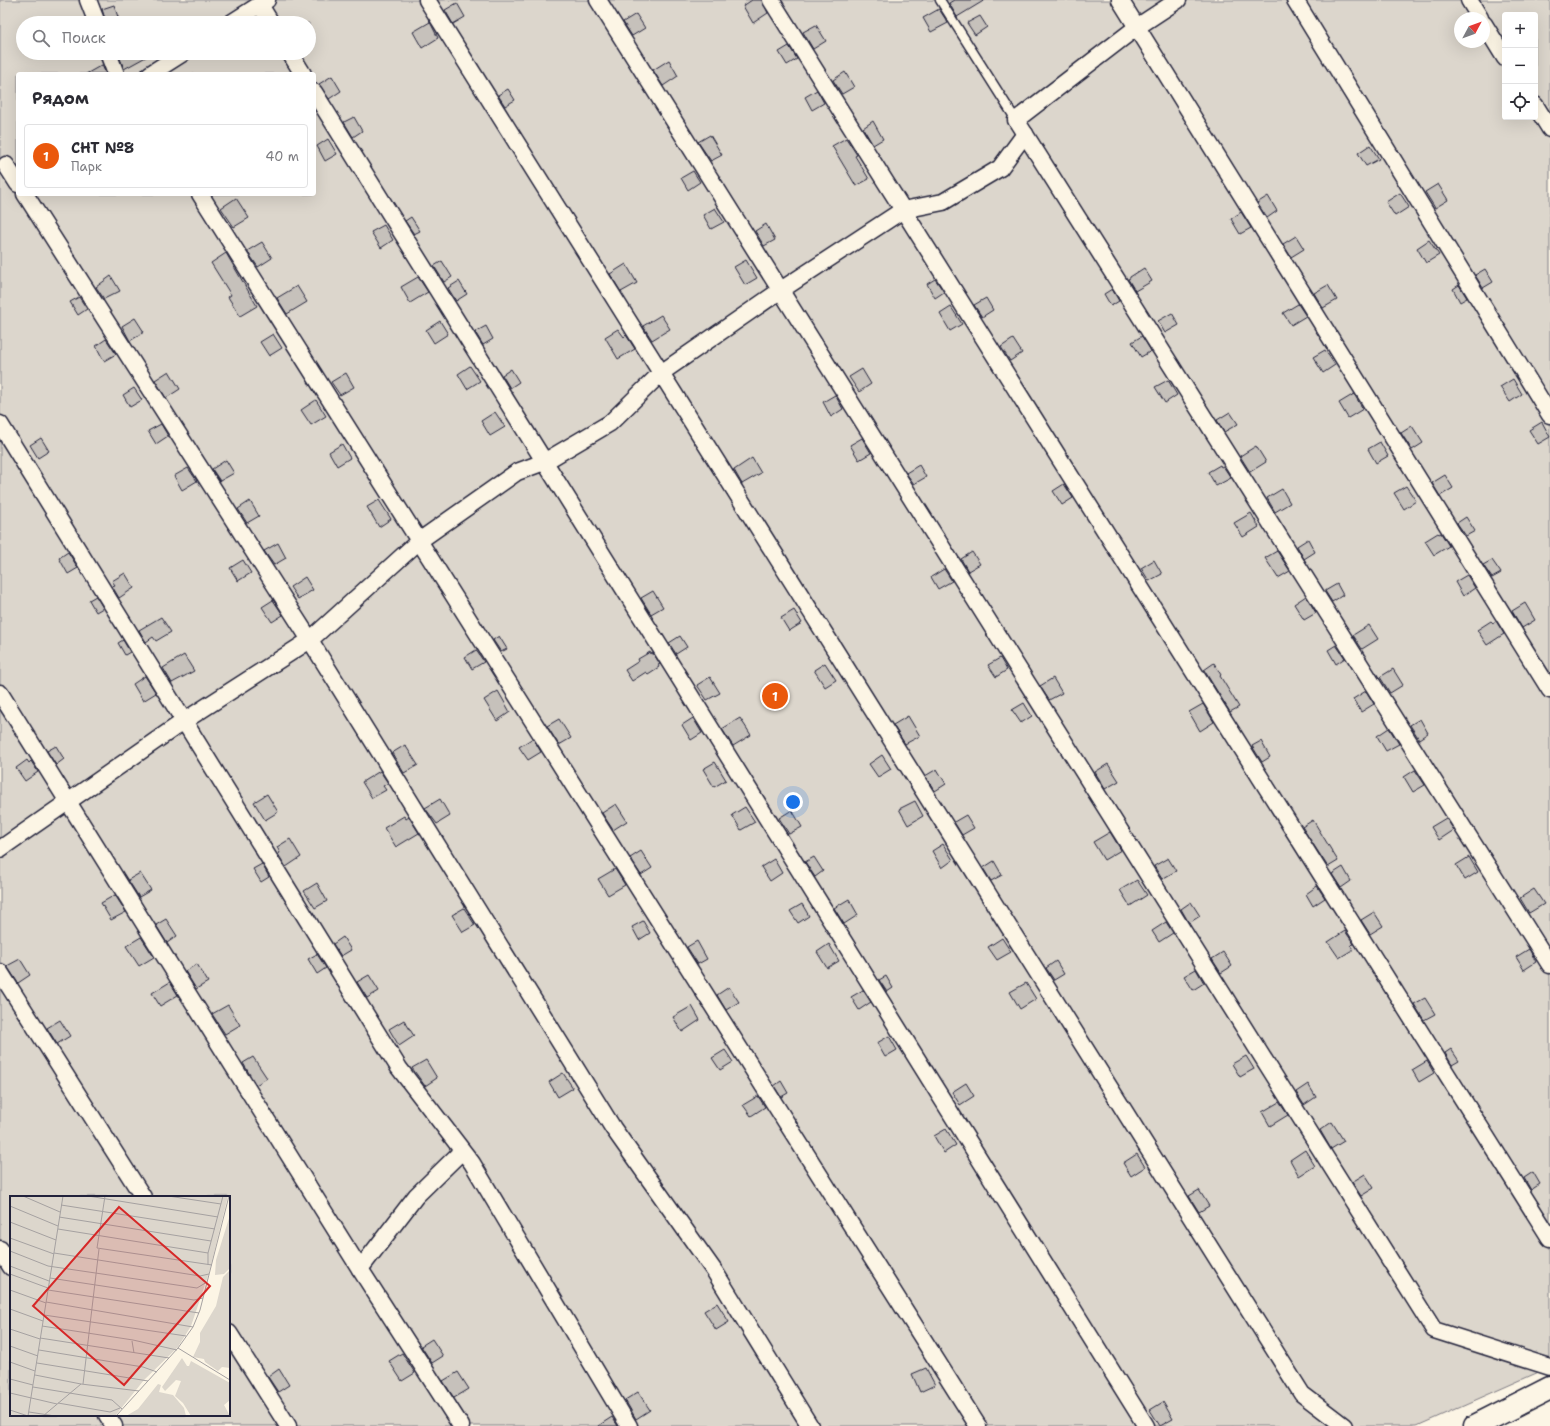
<!DOCTYPE html>
<html lang="ru">
<head>
<meta charset="utf-8">
<style>
	:root { --surface:#fff; --page:#f7f7f7; --text:#2b2b33; --muted:#7c7c81; --line:#e1e1e2; --accent:#ea580c }
	body { margin:0; font-family:"Shantell Sans",sans-serif; background:var(--page); color:var(--text) }
	.controls { position:absolute; right:12px; top:12px; display:grid; overflow:hidden; border-radius:4px; box-shadow:0 4px 16px #0002 }
	.controls button { width:36px; height:36px; display:grid; place-items:center; padding:0; border:0; border-bottom:1px solid var(--line); background:var(--surface); color:var(--text); font:20px sans-serif }
	.compass { position:absolute; left:1454px; top:12px; width:36px; height:36px; border-radius:50%; background:var(--surface); box-shadow:0 4px 16px #0002; rotate:49deg }
	.you { position:absolute; left:793px; top:802px; width:14px; height:14px; margin:-10px; border:3px solid #fff; border-radius:50%; background:#1a73e8; box-shadow:0 0 0 6px #1a73e833 }
	.badge { display:grid; place-items:center; width:26px; height:26px; border-radius:50%; background:var(--accent); color:#fff; font-size:13px; font-weight:700 }
	.pin { position:absolute; translate:-50% -50%; border:2px solid #fff; box-shadow:0 1px 4px #0006 }
	.list { margin:0; padding:0; list-style:none }
	h2 { display:flex; justify-content:space-between; align-items:center; height:52px; margin:0; padding:0 16px; font-size:17px }
	h2 small { font-size:13px; font-weight:400; color:var(--muted) }
	.list li { display:grid; grid-template-columns:26px 1fr auto; gap:12px; align-items:center; box-sizing:border-box; height:64px; margin:0 8px 8px; padding:0 8px; border:1px solid var(--line); border-radius:4px }
	.list b { display:block; font-size:15px; white-space:nowrap }
	.list p { margin:0; font-size:13px; white-space:nowrap; color:var(--muted) }
	.list em { font-size:13px; font-style:normal; color:var(--muted) }
	.icon { flex:none; width:22px; height:22px; fill:none; stroke:currentColor; stroke-width:2; stroke-linecap:round; stroke-linejoin:round }
	.map { position:relative; flex:none; width:1550px; height:1426px; overflow:hidden }
	.search { position:absolute; background:var(--surface); box-shadow:0 4px 16px #0002; left:16px; top:16px; width:300px; height:44px; display:flex; align-items:center; gap:10px; box-sizing:border-box; padding:0 14px; border-radius:22px; color:var(--muted); font-size:15px }
	.panel { position:absolute; background:var(--surface); box-shadow:0 4px 16px #0002; left:16px; top:72px; width:300px; height:124px; border-radius:4px }
	.map>svg:first-child { display:block }
</style>
</head>
<body>
<div class="map">
<svg width="1550" height="1426" viewBox="0 0 1550 1426">
	<rect width="100%" height="100%" fill="#fcf5e5"/>
	<filter id="ink" filterUnits="userSpaceOnUse"><feTurbulence type="fractalNoise" baseFrequency=".025" numOctaves="2"/><feDisplacementMap in="SourceGraphic" scale="8" xChannelSelector="R" yChannelSelector="G"/><feConvolveMatrix kernelMatrix="1 2 1 2 8 2 1 2 1" color-interpolation-filters="sRGB"/></filter>
	<g filter="url(#ink)">
		<path fill="#dcd6cc" stroke="#7f7c84" fill-rule="evenodd" d="M0,0H1550V1367L1417,1426H0ZM1505,15H1535V117H1505ZM1460,18H1484V42H1460ZM23,23H309V53H23ZM18,74H314V194H18ZM11,1197H229V1415H11Z"/>
		<g fill="#c6c1bb" stroke="#22223b">
			<path d="M752,0H762L768,13L753,23L743,6Z"/>
			<path d="M954,0H985L957,17L949,3Z"/>
			<path d="M457,3L465,17L453,24L445,10Z"/>
			<path d="M114,5L119,20L106,23L102,9Z"/>
			<path d="M939,9L948,23L931,32L923,18Z"/>
			<path d="M636,14L645,28L632,36L623,22Z"/>
			<path d="M980,16L987,27L975,35L967,23Z"/>
			<path d="M430,22L438,38L422,48L413,32Z"/>
			<path d="M816,25L826,41L813,49L803,32Z"/>
			<path d="M789,46L797,59L787,65L779,52Z"/>
			<path d="M125,53H153L124,69L119,56Z"/>
			<path d="M669,60L678,76L663,86L653,70Z"/>
			<path d="M102,65L106,74H86Z"/>
			<path d="M845,72L854,87L842,94L833,80Z"/>
			<path d="M332,76L341,91L329,99L319,84Z"/>
			<path d="M508,89L515,100L505,106L498,95Z"/>
			<path d="M817,90L824,103L812,110L805,97Z"/>
			<path d="M354,117L362,131L353,137L344,122Z"/>
			<path d="M873,121L883,139L873,145L863,128Z"/>
			<path d="M710,135L722,155L711,161L698,142Z"/>
			<path d="M846,138L857,155L855,156L869,179L856,186L832,146Z"/>
			<path d="M328,139L337,154L325,161L317,146Z"/>
			<path d="M1370,145L1379,159L1366,166L1358,153Z"/>
			<path d="M693,171L700,182L688,190L681,178Z"/>
			<path d="M1438,184L1448,200L1435,208L1425,192Z"/>
			<path d="M1400,193L1409,207L1395,216L1386,202Z"/>
			<path d="M1268,196L1277,211L1267,218L1257,203Z"/>
			<path d="M236,198L249,218L234,227L221,208Z"/>
			<path d="M715,208L724,222L711,229L703,215Z"/>
			<path d="M1241,212L1251,228L1240,234L1231,219Z"/>
			<path d="M411,217L420,231L414,234L405,221Z"/>
			<path d="M766,224L775,240L764,246L755,231Z"/>
			<path d="M384,225L393,240L381,248L371,232Z"/>
			<path d="M1296,236L1304,249L1291,257L1283,244Z"/>
			<path d="M1429,240L1439,255L1426,263L1417,248Z"/>
			<path d="M262,242L272,258L258,267L247,251Z"/>
			<path d="M226,253L257,306L240,316L228,297L231,295L211,263Z"/>
			<path d="M746,260L757,278L745,285L734,267Z"/>
			<path d="M442,261L452,277L444,282L434,266Z"/>
			<path d="M626,264L637,283L621,292L610,274Z"/>
			<path d="M1144,268L1152,281L1135,291L1128,279L1130,278V277Z"/>
			<path d="M1485,269L1493,282L1483,288L1475,275Z"/>
			<path d="M111,276L120,291L104,299L96,287Z"/>
			<path d="M418,277L428,292L410,303L401,287Z"/>
			<path d="M935,279L944,292L935,298L927,284Z"/>
			<path d="M459,281L467,294L456,301L448,288Z"/>
			<path d="M1328,285L1337,300L1323,308L1314,293Z"/>
			<path d="M1459,285L1467,298L1460,302L1453,289Z"/>
			<path d="M297,286L307,302L287,314L277,298Z"/>
			<path d="M1112,289L1119,301L1111,306L1104,294Z"/>
			<path d="M79,297L87,309L78,315L70,302Z"/>
			<path d="M986,298L993,310L982,317L974,305Z"/>
			<path d="M1298,304L1306,316L1291,325L1283,313Z"/>
			<path d="M951,307L962,324L950,331L940,314Z"/>
			<path d="M1172,313L1179,325L1165,333L1158,321Z"/>
			<path d="M661,315L670,329L652,340L643,326Z"/>
			<path d="M135,318L144,332L130,341L122,326Z"/>
			<path d="M440,321L448,334L434,343L426,330Z"/>
			<path d="M486,326L493,339L483,345L475,332Z"/>
			<path d="M618,329L624,337L626,335L635,349L618,359L605,337Z"/>
			<path d="M273,334L282,348L269,356L260,342Z"/>
			<path d="M1142,336L1151,351L1141,357L1132,342Z"/>
			<path d="M106,339L116,354L104,361L96,346Z"/>
			<path d="M1013,339L1022,353L1010,361L1001,347Z"/>
			<path d="M1325,350L1335,365L1323,373L1313,357Z"/>
			<path d="M470,366L480,381L467,389L458,374Z"/>
			<path d="M511,369L519,382L510,388L502,375Z"/>
			<path d="M862,369L871,384L859,392L849,377Z"/>
			<path d="M169,371L180,389L166,398L155,380Z"/>
			<path d="M346,373L354,387L340,395L331,382Z"/>
			<path d="M1513,379L1522,394L1510,402L1500,387Z"/>
			<path d="M1168,380L1177,395L1165,403L1155,387Z"/>
			<path d="M134,388L142,400L130,407L123,395Z"/>
			<path d="M1354,394L1363,409L1348,418L1339,403Z"/>
			<path d="M835,395L843,409L831,417L823,402Z"/>
			<path d="M316,400L326,416L311,425L301,410Z"/>
			<path d="M495,412L505,427L490,436L481,421Z"/>
			<path d="M1230,412L1238,424L1224,432L1217,420Z"/>
			<path d="M1542,422L1550,437L1538,444L1529,430Z"/>
			<path d="M161,424L168,436L156,444L148,431Z"/>
			<path d="M1412,426L1423,443L1412,450L1401,433Z"/>
			<path d="M41,438L49,451L38,458L30,445Z"/>
			<path d="M862,438L871,453L859,460L850,445Z"/>
			<path d="M1380,442L1388,456L1376,463L1368,449Z"/>
			<path d="M342,444L350,458L337,466L329,452Z"/>
			<path d="M1256,446L1266,462L1250,472L1240,456Z"/>
			<path d="M752,458L761,473L742,484L734,470Z"/>
			<path d="M226,460L234,473L220,481L212,469Z"/>
			<path d="M919,465L926,477L914,484L906,473Z"/>
			<path d="M1220,465L1221,467L1223,466L1231,478L1216,486L1208,472Z"/>
			<path d="M188,468L197,481L182,490L174,476Z"/>
			<path d="M1445,475L1453,488L1440,496L1432,483Z"/>
			<path d="M1064,484L1073,498L1062,505L1053,491Z"/>
			<path d="M1406,486L1416,501L1404,509L1394,493Z"/>
			<path d="M1282,489L1290,503L1275,512L1267,498Z"/>
			<path d="M379,500L391,519L379,527L367,507Z"/>
			<path d="M250,501L259,516L247,523L238,509Z"/>
			<path d="M1251,513L1259,527L1243,537L1234,523Z"/>
			<path d="M1466,517L1475,531L1466,536L1457,523Z"/>
			<path d="M1438,533L1439,534L1441,533L1449,546L1434,555L1425,541Z"/>
			<path d="M1308,539L1315,552L1304,559L1297,546Z"/>
			<path d="M278,543L286,558L274,565L264,551Z"/>
			<path d="M1277,551L1290,571L1278,578L1265,558Z"/>
			<path d="M68,552L78,568L68,574L59,558Z"/>
			<path d="M972,552L980,564L968,571L961,559Z"/>
			<path d="M243,560L251,573L238,581L230,568Z"/>
			<path d="M1154,560L1162,574L1149,581L1141,568Z"/>
			<path d="M1492,560L1501,573L1492,578L1483,565Z"/>
			<path d="M944,569L952,581L938,589L931,577Z"/>
			<path d="M125,573L134,588L119,598L112,586L115,585L112,581Z"/>
			<path d="M1467,575L1475,588L1463,596L1455,582Z"/>
			<path d="M305,577L313,590L298,599L290,587Z"/>
			<path d="M1337,584L1343,595L1332,602L1325,591Z"/>
			<path d="M653,591L663,607L651,614L641,598Z"/>
			<path d="M96,596L103,608L96,612L89,600Z"/>
			<path d="M1306,596L1316,613L1304,620L1294,604Z"/>
			<path d="M273,600L283,615L272,622L262,607Z"/>
			<path d="M1525,603L1535,620L1522,628L1512,611Z"/>
			<path d="M794,610L802,623L789,631L781,618Z"/>
			<path d="M161,617L171,632L156,641L153,637L146,642L139,630Z"/>
			<path d="M1491,621L1493,623L1496,621L1504,634L1487,645L1477,630Z"/>
			<path d="M1369,625L1378,639L1362,649L1353,635Z"/>
			<path d="M499,636L507,649L501,652L493,640Z"/>
			<path d="M680,636L687,647L676,654L669,643Z"/>
			<path d="M123,640L130,652L125,655L118,643Z"/>
			<path d="M1336,645L1345,658L1336,664L1328,650Z"/>
			<path d="M476,650L484,662L472,669L465,657Z"/>
			<path d="M650,652L651,654L653,653L660,664L658,665L659,667L648,674L646,672L632,681L625,670L639,661L638,659Z"/>
			<path d="M184,655L194,671L172,683L163,668Z"/>
			<path d="M1000,658L1007,670L996,677L988,665Z"/>
			<path d="M825,663L836,680L825,687L814,670Z"/>
			<path d="M1214,663L1221,675L1220,676L1239,707L1230,712L1204,670Z"/>
			<path d="M1393,669L1403,685L1390,693L1380,677Z"/>
			<path d="M145,676L156,693L143,701L133,684Z"/>
			<path d="M710,677L720,693L707,700L697,685Z"/>
			<path d="M1053,678L1062,693L1049,700L1040,686Z"/>
			<path d="M498,691L510,712L497,721L484,700Z"/>
			<path d="M1366,691L1374,704L1361,712L1353,699Z"/>
			<path d="M1024,703L1032,716L1021,723L1012,710Z"/>
			<path d="M1203,704L1214,722L1200,731L1189,712Z"/>
			<path d="M908,716L920,736L905,744L893,725Z"/>
			<path d="M693,718L702,733L691,740L682,725Z"/>
			<path d="M740,718L751,735L733,746L722,729Z"/>
			<path d="M559,719L571,738L559,745L547,726Z"/>
			<path d="M1420,719L1428,733L1419,739L1410,725Z"/>
			<path d="M1389,728L1399,744L1386,751L1377,736Z"/>
			<path d="M533,738L541,752L528,760L519,747Z"/>
			<path d="M1261,741L1270,757L1262,762L1252,746Z"/>
			<path d="M405,745L418,765L404,773L392,753Z"/>
			<path d="M56,746L64,759L56,765L47,751Z"/>
			<path d="M882,755L891,769L878,777L869,764Z"/>
			<path d="M27,760L29,763L31,761L38,772L25,781L16,768Z"/>
			<path d="M715,762L726,780L714,787L703,769Z"/>
			<path d="M1108,764L1119,781L1105,789L1095,772Z"/>
			<path d="M937,769L946,784L935,791L925,776Z"/>
			<path d="M1415,770L1425,785L1413,792L1404,777Z"/>
			<path d="M380,771L388,783L383,786L386,790L372,798L362,782Z"/>
			<path d="M267,794L278,812L265,820L254,802Z"/>
			<path d="M440,799L450,816L437,824L425,808Z"/>
			<path d="M915,801L923,816L908,825L899,809Z"/>
			<path d="M616,804L627,821L613,830L602,813Z"/>
			<path d="M745,807L755,822L741,830L732,815Z"/>
			<path d="M792,810L802,827L789,834L779,818Z"/>
			<path d="M966,815L974,828L962,835L954,822Z"/>
			<path d="M404,816L406,819L409,817L419,833L396,847L384,828Z"/>
			<path d="M1446,818L1454,830L1439,840L1431,827Z"/>
			<path d="M1313,820L1338,861L1328,867L1302,827Z"/>
			<path d="M1110,832L1121,850L1104,860L1093,842Z"/>
			<path d="M290,839L301,857L286,867L278,854L280,853L277,847Z"/>
			<path d="M943,844L953,860L942,868L932,851Z"/>
			<path d="M641,851L652,868L641,875L630,858Z"/>
			<path d="M814,857L823,871L815,877L805,862Z"/>
			<path d="M1469,857L1478,872L1465,880L1456,865Z"/>
			<path d="M1168,858L1176,871L1162,879L1154,866Z"/>
			<path d="M774,859L782,873L770,881L761,867Z"/>
			<path d="M994,861L1002,875L991,881L983,868Z"/>
			<path d="M262,864L269,877L261,882L253,869Z"/>
			<path d="M1343,867L1351,881L1341,888L1332,874Z"/>
			<path d="M615,869L625,885L608,895L598,879Z"/>
			<path d="M140,873L151,890L139,897L128,880Z"/>
			<path d="M1137,880L1147,895L1130,906L1120,890Z"/>
			<path d="M317,883L327,901L315,908L304,891Z"/>
			<path d="M1317,886L1325,898L1313,906L1306,894Z"/>
			<path d="M1534,889L1544,904L1529,913L1520,898Z"/>
			<path d="M115,895L126,912L111,920L101,903Z"/>
			<path d="M849,899L858,915L844,924L834,908Z"/>
			<path d="M1191,902L1200,916L1189,923L1181,909Z"/>
			<path d="M802,904L809,916L798,923L790,911Z"/>
			<path d="M464,908L475,925L463,932L452,915Z"/>
			<path d="M1374,912L1383,926L1370,934L1361,920Z"/>
			<path d="M166,919L177,936L167,943L156,925Z"/>
			<path d="M643,921L650,933L639,940L632,927Z"/>
			<path d="M1166,922L1173,933L1159,942L1152,931Z"/>
			<path d="M1345,931L1354,944L1351,945L1354,949L1339,958L1328,942Z"/>
			<path d="M141,937L154,957L139,966L126,946Z"/>
			<path d="M343,937L351,950L341,956L333,944Z"/>
			<path d="M1002,938L1011,952L997,960L988,947Z"/>
			<path d="M697,941L707,959L698,964L687,947Z"/>
			<path d="M829,944L839,961L827,968L817,952Z"/>
			<path d="M1529,949L1536,962L1524,970L1516,957Z"/>
			<path d="M1223,952L1232,966L1221,973L1212,959Z"/>
			<path d="M317,954L326,968L317,974L308,959Z"/>
			<path d="M20,959L30,975L18,983L7,966Z"/>
			<path d="M1056,961L1064,974L1054,980L1046,968Z"/>
			<path d="M197,964L208,982L196,989L185,971Z"/>
			<path d="M1196,969L1204,983L1193,990L1184,976Z"/>
			<path d="M369,975L379,991L367,998L357,982Z"/>
			<path d="M886,976L893,988L887,992L879,980Z"/>
			<path d="M170,982L178,995L160,1006L152,993Z"/>
			<path d="M1026,983L1036,999L1020,1009L1010,992Z"/>
			<path d="M729,987L739,1002L726,1010L717,995Z"/>
			<path d="M863,990L871,1002L859,1010L851,997Z"/>
			<path d="M1425,998L1435,1014L1424,1020L1414,1004Z"/>
			<path d="M228,1005L240,1025L225,1034L212,1014Z"/>
			<path d="M692,1006L700,1020L682,1032L673,1017Z"/>
			<path d="M60,1020L70,1036L57,1044L47,1028Z"/>
			<path d="M404,1020L414,1036L399,1046L389,1029Z"/>
			<path d="M889,1036L897,1050L885,1057L877,1043Z"/>
			<path d="M1451,1049L1459,1061L1452,1065L1445,1053Z"/>
			<path d="M725,1050L733,1062L720,1070L712,1058Z"/>
			<path d="M1246,1056L1254,1069L1240,1077L1232,1064Z"/>
			<path d="M253,1057L267,1078L256,1085L243,1063Z"/>
			<path d="M426,1060L437,1078L425,1086L412,1068Z"/>
			<path d="M1427,1061L1434,1073L1419,1082L1412,1070Z"/>
			<path d="M563,1073L573,1088L558,1097L549,1082Z"/>
			<path d="M781,1081L788,1093L781,1097L774,1086Z"/>
			<path d="M966,1083L974,1096L960,1105L952,1092Z"/>
			<path d="M1308,1084L1316,1097L1304,1105L1296,1092Z"/>
			<path d="M758,1096L765,1107L751,1116L743,1105Z"/>
			<path d="M1279,1102L1288,1115L1270,1126L1262,1112Z"/>
			<path d="M1332,1122L1344,1141L1331,1149L1320,1130Z"/>
			<path d="M946,1129L956,1145L944,1153L934,1136Z"/>
			<path d="M1305,1150L1315,1166L1299,1176L1290,1160Z"/>
			<path d="M1137,1154L1145,1167L1131,1176L1123,1163Z"/>
			<path d="M1533,1172L1540,1184L1531,1190L1524,1178Z"/>
			<path d="M1365,1174L1374,1188L1361,1196L1352,1182Z"/>
			<path d="M1199,1190L1209,1206L1199,1212L1189,1196Z"/>
			<path d="M717,1303L729,1322L716,1330L704,1311Z"/>
			<path d="M432,1339L443,1356L432,1363L421,1346Z"/>
			<path d="M402,1353L415,1373L402,1381L389,1361Z"/>
			<path d="M926,1368L935,1385L920,1392L912,1374Z"/>
			<path d="M279,1369L289,1385L278,1392L268,1377Z"/>
			<path d="M458,1372L469,1389L454,1398L443,1381Z"/>
			<path d="M638,1392L650,1410L636,1419L625,1400Z"/>
			<path d="M1163,1402L1173,1419L1160,1426L1150,1410Z"/>
			<path d="M612,1417L618,1426H598Z"/>
		</g>
		<g fill="none" stroke-linecap="round" stroke-linejoin="round">
			<g stroke="#22223b" stroke-width="11">
				<path id="lane" d="M940,0L1016,120"/>
			</g>
			<g stroke="#22223b" stroke-width="19">
				<g id="street">
					<path d="M88,0L97,23"/>
					<path d="M427,0L1302,1394L1344,1426"/>
					<path d="M598,0L1434,1330L1550,1367"/>
					<path d="M771,0L1550,1238"/>
					<path d="M1120,0L1550,690"/>
					<path d="M1178,0L1137,27L1016,120L1550,965"/>
					<path d="M1295,0L1550,415"/>
					<path d="M1469,0L1480,18"/>
					<path d="M260,5L271,23"/>
					<path d="M231,23L267,0"/>
					<path d="M1484,24L1505,58"/>
					<path d="M108,53L116,74"/>
					<path d="M290,53L303,74"/>
					<path d="M150,74L183,53"/>
					<path d="M314,92L1146,1426"/>
					<path d="M1535,105L1550,129"/>
					<path d="M6,165L18,184"/>
					<path d="M25,194L310,640L613,1128L715,1272L810,1426"/>
					<path d="M200,194L978,1426"/>
					<path d="M0,424L399,1068L472,1163L629,1426"/>
					<path d="M0,693L360,1269L461,1426"/>
					<path d="M0,849L184,721L310,640L419,541L517,472L544,462L610,423L661,373L781,290L903,210L943,202L1000,168L1025,134"/>
					<path d="M0,972L143,1197"/>
					<path d="M0,1249L11,1267"/>
					<path d="M360,1269L416,1196L462,1151"/>
					<path d="M229,1333L288,1426"/>
					<path d="M107,1415L114,1426"/>
				</g>
			</g>
			<g stroke="#22223b" stroke-width="25">
				<path id="secondary" d="M1475,1426L1550,1388"/>
			</g>
			<use href="#lane" stroke="#fcf5e5" stroke-width="8"/>
			<use href="#street" stroke="#fcf5e5" stroke-width="16"/>
			<use href="#secondary" stroke="#fcf5e5" stroke-width="22"/>
		</g>
	</g>
	<g transform="translate(10 1196)">
		<rect width="220" height="220" fill="#fcf5e5"/>
		<path d="M0,0H218L199,77L181,130L168,151L134,184L105,220H0ZM220,19V72L214,78L205,79L206,64ZM220,74V172L212,171L208,175L195,166L194,163L183,161L190,146V137L206,110L213,81ZM172,162L177,170H179L181,165L220,187V204L214,209L220,220H181L173,207L165,200L171,185L166,184L155,195L152,191ZM148,188L151,189L149,196L163,199L174,212L176,220H116L128,213Z" fill="#dcd6cc"/>
		<path fill="none" stroke="#a5a1a1" stroke-width="1" d="M13,0L50,16M78,0L208,21M95,0L87,52L202,69M158,0L211,8M51,9L205,33M0,10L48,30M49,21L201,45M0,26L46,44M48,33L198,57M0,42L44,58M0,55L38,70L187,92L197,86M44,57L190,80L199,78M198,69V57L213,0M0,70L39,85M0,78L38,92M40,82L184,104L193,102M0,94L36,107M38,94L189,117M36,106L183,131M0,113L33,125M34,119L176,140M32,130L123,144L167,154M0,133L30,143M30,142L159,162M122,145L124,157M0,150L28,160M168,152L220,184M29,154L133,171L147,176M0,166L25,175M27,167L138,185M25,179L71,188M0,183L23,189M73,188L89,53M23,191L102,204L112,213M0,197L47,208M48,207L100,216L110,212M0,214L18,220M19,216L45,220M18,220L53,0M33,220L71,188L129,195M106,220L168,152L183,131L190,114L219,0"/>
		<path fill="#d62828" fill-opacity="0.15" stroke="#d62828" stroke-width="2" d="M109,11L200,90L114,189L23,110Z"/>
		<rect width="220" height="220" fill="none" stroke="#22223b" stroke-width="2"/>
	</g>
</svg>
<div class="controls">
<button>+</button>
<button>−</button>
<button><svg class="icon" aria-label="locate" viewBox="0 0 24 24"><circle cx="12" cy="12" r="6"/><path d="M12 2v4M12 18v4M2 12h4M18 12h4"/></svg></button>
</div>
<svg class="compass" viewBox="-18 -18 36 36"><path d="M0-13l5 13h-10z" fill="#e53935"/><path d="M0 13l5-13h-10z" fill="#7c7c81"/></svg>
<div class="you"></div>
<div class="pin badge" style="left:775px;top:696px">1</div>
<div class="search"><svg class="icon" aria-label="search" viewBox="0 0 24 24"><circle cx="10" cy="10" r="6"/><path d="M15 15l6 6"/></svg>Поиск</div>
<section class="panel">
<h2>Рядом<small></small></h2>
<ul class="list">
<li><span class="badge">1</span><div><b>СНТ №8</b><p>Парк</p></div><em>40 m</em></li>
</ul>
</section>
</div>
</body>
</html>
